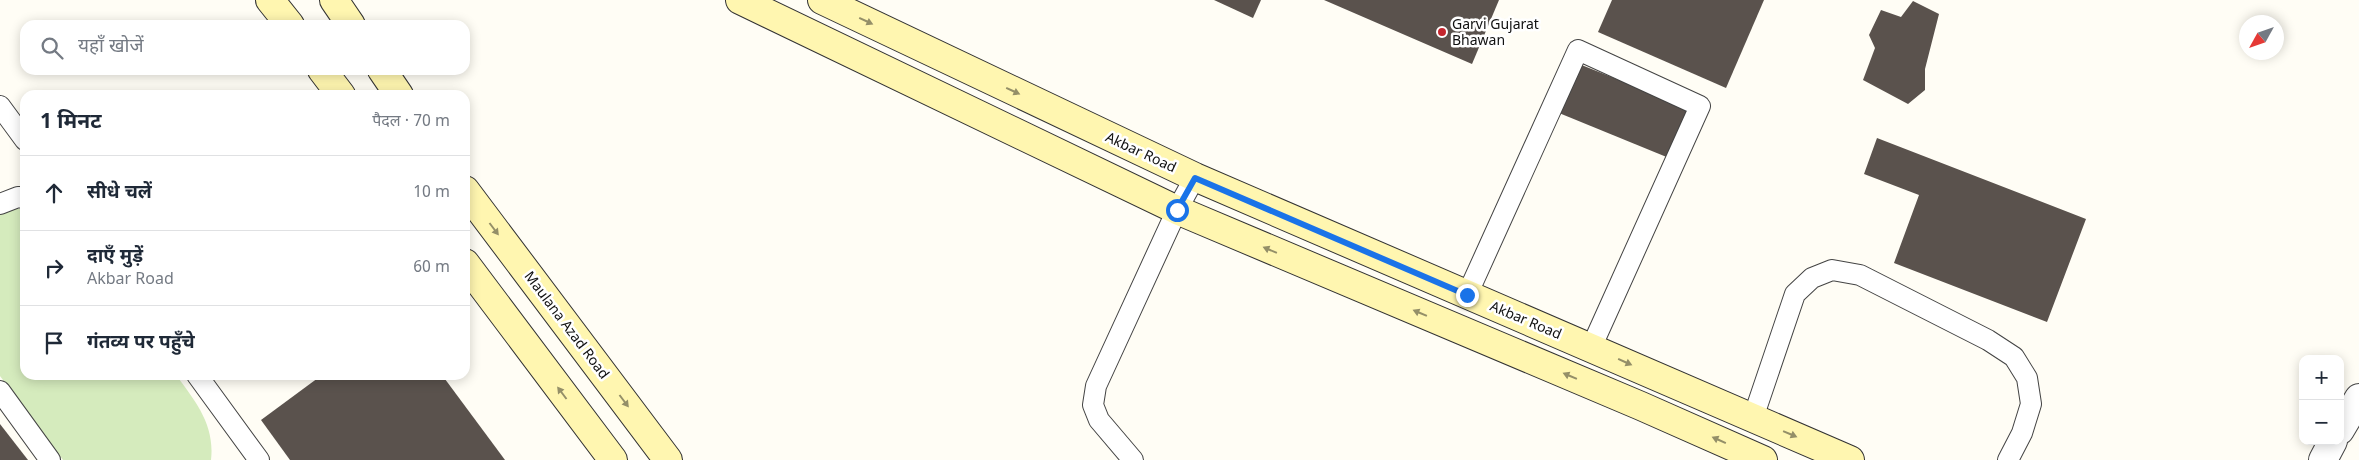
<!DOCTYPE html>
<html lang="hi">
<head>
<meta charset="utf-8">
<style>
	:root { --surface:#fff; --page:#f6f6f7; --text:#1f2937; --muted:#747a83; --line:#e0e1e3 }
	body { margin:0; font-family:Georgia,"Noto Sans Devanagari",serif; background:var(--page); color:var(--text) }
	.controls { position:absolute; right:15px; bottom:15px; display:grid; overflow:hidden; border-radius:10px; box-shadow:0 2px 12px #0003 }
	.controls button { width:45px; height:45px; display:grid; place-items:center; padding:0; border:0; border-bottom:1px solid var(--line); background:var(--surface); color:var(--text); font:25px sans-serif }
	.compass { position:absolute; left:2239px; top:15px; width:45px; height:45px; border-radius:50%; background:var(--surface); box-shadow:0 2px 12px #0003; rotate:230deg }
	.stop { position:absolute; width:15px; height:15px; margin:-11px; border:4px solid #1a73e8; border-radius:50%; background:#fff }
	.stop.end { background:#1a73e8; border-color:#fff; box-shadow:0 1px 5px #0008 }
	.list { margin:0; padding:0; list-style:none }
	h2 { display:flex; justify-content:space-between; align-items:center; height:65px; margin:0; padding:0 20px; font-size:21px }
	h2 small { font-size:16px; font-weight:400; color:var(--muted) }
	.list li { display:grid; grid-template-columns:32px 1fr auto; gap:15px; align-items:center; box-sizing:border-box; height:75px; padding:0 20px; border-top:1px solid var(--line) }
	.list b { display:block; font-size:19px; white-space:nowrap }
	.list p { margin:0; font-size:16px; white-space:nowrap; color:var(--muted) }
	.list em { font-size:16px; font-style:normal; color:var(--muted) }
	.icon { flex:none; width:28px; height:28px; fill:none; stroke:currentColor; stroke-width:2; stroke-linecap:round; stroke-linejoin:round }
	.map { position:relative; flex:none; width:2359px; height:460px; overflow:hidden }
	.search { position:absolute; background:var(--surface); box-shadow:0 2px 12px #0003; left:20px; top:20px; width:450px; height:55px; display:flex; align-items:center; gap:12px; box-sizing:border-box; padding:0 18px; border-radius:15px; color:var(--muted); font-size:19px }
	.panel { position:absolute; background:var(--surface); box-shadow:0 2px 12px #0003; left:20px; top:90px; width:450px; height:290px; border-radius:15px }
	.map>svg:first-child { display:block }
</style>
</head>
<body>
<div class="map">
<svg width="2359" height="460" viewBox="0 0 2359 460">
	<rect width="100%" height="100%" fill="#fffdf5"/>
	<path fill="#d5ebbd" d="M11,209H25V375H176C196,402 215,425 211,460H63L0,376V211Z"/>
	<g fill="#5a524d">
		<path d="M1214,0H1261L1253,18Z"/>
		<path d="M1324,0H1499L1472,64Z"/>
		<path d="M1612,0H1764L1726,88L1598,32Z"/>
		<path d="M1913,1L1939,14L1925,69V90L1908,104L1863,80L1875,48L1869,35L1881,10L1901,17Z"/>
		<path d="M1579,64L1689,108L1669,158L1559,113Z"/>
		<path d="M1877,138L2086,219L2047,322L1894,263L1919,195L1864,174Z"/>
		<path d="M322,375H442L505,460H290L261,420Z"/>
		<path d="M0,424L28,460H0Z"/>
	</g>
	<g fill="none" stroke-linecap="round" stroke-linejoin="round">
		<g stroke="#444" stroke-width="22">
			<g id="service">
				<path d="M0,106L25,140"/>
				<path d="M0,204L18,197L25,198"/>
				<path d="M1467,295L1578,50L1700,106L1591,348"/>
				<path d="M197,375L259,460"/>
				<path d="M0,391L50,460"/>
				<path d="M1753,418L1795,294L1812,278L1832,270L1860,275L1988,340L2014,357L2027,378L2031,404L2022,433L2008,460"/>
				<path d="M1133,460L1099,420L1093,405L1096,386L1177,210L1195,177"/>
			</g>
		</g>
		<g stroke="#444" stroke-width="30">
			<g id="minor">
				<path d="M2340,430L2359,398"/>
				<path d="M2323,460L2333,441"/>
			</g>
		</g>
		<g stroke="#333" stroke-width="30">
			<g id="secondary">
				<path d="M270,0L290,25"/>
				<path d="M334,0L351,25"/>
				<path d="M740,0L1177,210L1641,406L1763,460"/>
				<path d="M822,0L1195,177L1850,460"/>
				<path d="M322,70L341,95"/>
				<path d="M382,70L399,95"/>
				<path d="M465,190L668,460"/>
				<path d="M465,263L613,460"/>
			</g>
		</g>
		<use href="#service" stroke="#fff" stroke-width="20"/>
		<use href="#minor" stroke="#fff" stroke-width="28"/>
		<use href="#secondary" stroke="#fff6b0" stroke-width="28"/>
	</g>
	<defs><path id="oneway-solid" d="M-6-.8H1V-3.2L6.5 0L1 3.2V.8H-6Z" transform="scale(1.25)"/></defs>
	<g fill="#948f68">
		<use href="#oneway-solid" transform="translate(866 21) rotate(25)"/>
		<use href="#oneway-solid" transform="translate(1013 91) rotate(25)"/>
		<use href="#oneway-solid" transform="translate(494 229) rotate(53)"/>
		<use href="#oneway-solid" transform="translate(1270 250) rotate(-157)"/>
		<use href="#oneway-solid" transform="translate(1420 313) rotate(-157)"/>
		<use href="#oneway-solid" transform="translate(1625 362) rotate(24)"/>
		<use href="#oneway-solid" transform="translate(1570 376) rotate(-157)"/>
		<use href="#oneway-solid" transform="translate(562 393) rotate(-127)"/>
		<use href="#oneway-solid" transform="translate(624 401) rotate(53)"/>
		<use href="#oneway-solid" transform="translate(1790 434) rotate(23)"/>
		<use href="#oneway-solid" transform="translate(1719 440) rotate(-156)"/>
	</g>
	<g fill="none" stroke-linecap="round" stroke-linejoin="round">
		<path stroke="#1a73e8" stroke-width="6" d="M1177,210L1195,178L1467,295"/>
	</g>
	<circle fill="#c4262e" stroke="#fff" stroke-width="2" cx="1442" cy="32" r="5"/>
	<g text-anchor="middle" stroke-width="5" stroke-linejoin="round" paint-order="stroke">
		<g font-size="14" fill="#111" stroke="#fff" text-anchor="start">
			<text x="1452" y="29">Garvi Gujarat<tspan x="1452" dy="16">Bhawan</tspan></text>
		</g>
		<g font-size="14" fill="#111" stroke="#fff">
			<text transform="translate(1141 152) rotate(25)" y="5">Akbar Road</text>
			<text transform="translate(1526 320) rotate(23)" y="5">Akbar Road</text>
			<text transform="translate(567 325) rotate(53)" y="5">Maulana Azad Road</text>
		</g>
	</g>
</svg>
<div class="controls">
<button>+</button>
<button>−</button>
</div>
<svg class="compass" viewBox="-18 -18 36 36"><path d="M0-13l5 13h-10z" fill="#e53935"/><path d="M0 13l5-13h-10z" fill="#747a83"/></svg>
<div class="stop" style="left:1177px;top:210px"></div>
<div class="stop end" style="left:1467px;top:295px"></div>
<div class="search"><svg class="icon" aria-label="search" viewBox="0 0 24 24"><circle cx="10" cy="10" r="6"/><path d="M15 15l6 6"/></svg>यहाँ खोजें</div>
<section class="panel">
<h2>1 मिनट<small>पैदल · 70 m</small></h2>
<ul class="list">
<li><svg class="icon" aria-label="ahead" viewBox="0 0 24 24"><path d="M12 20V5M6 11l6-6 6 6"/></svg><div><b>सीधे चलें</b></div><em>10 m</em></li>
<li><svg class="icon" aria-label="right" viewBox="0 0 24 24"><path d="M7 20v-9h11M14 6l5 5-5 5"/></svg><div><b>दाएँ मुड़ें</b><p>Akbar Road</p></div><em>60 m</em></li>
<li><svg class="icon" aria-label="arrive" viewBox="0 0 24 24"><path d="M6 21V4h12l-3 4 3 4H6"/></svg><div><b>गंतव्य पर पहुँचे</b></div></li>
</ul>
</section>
</div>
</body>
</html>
